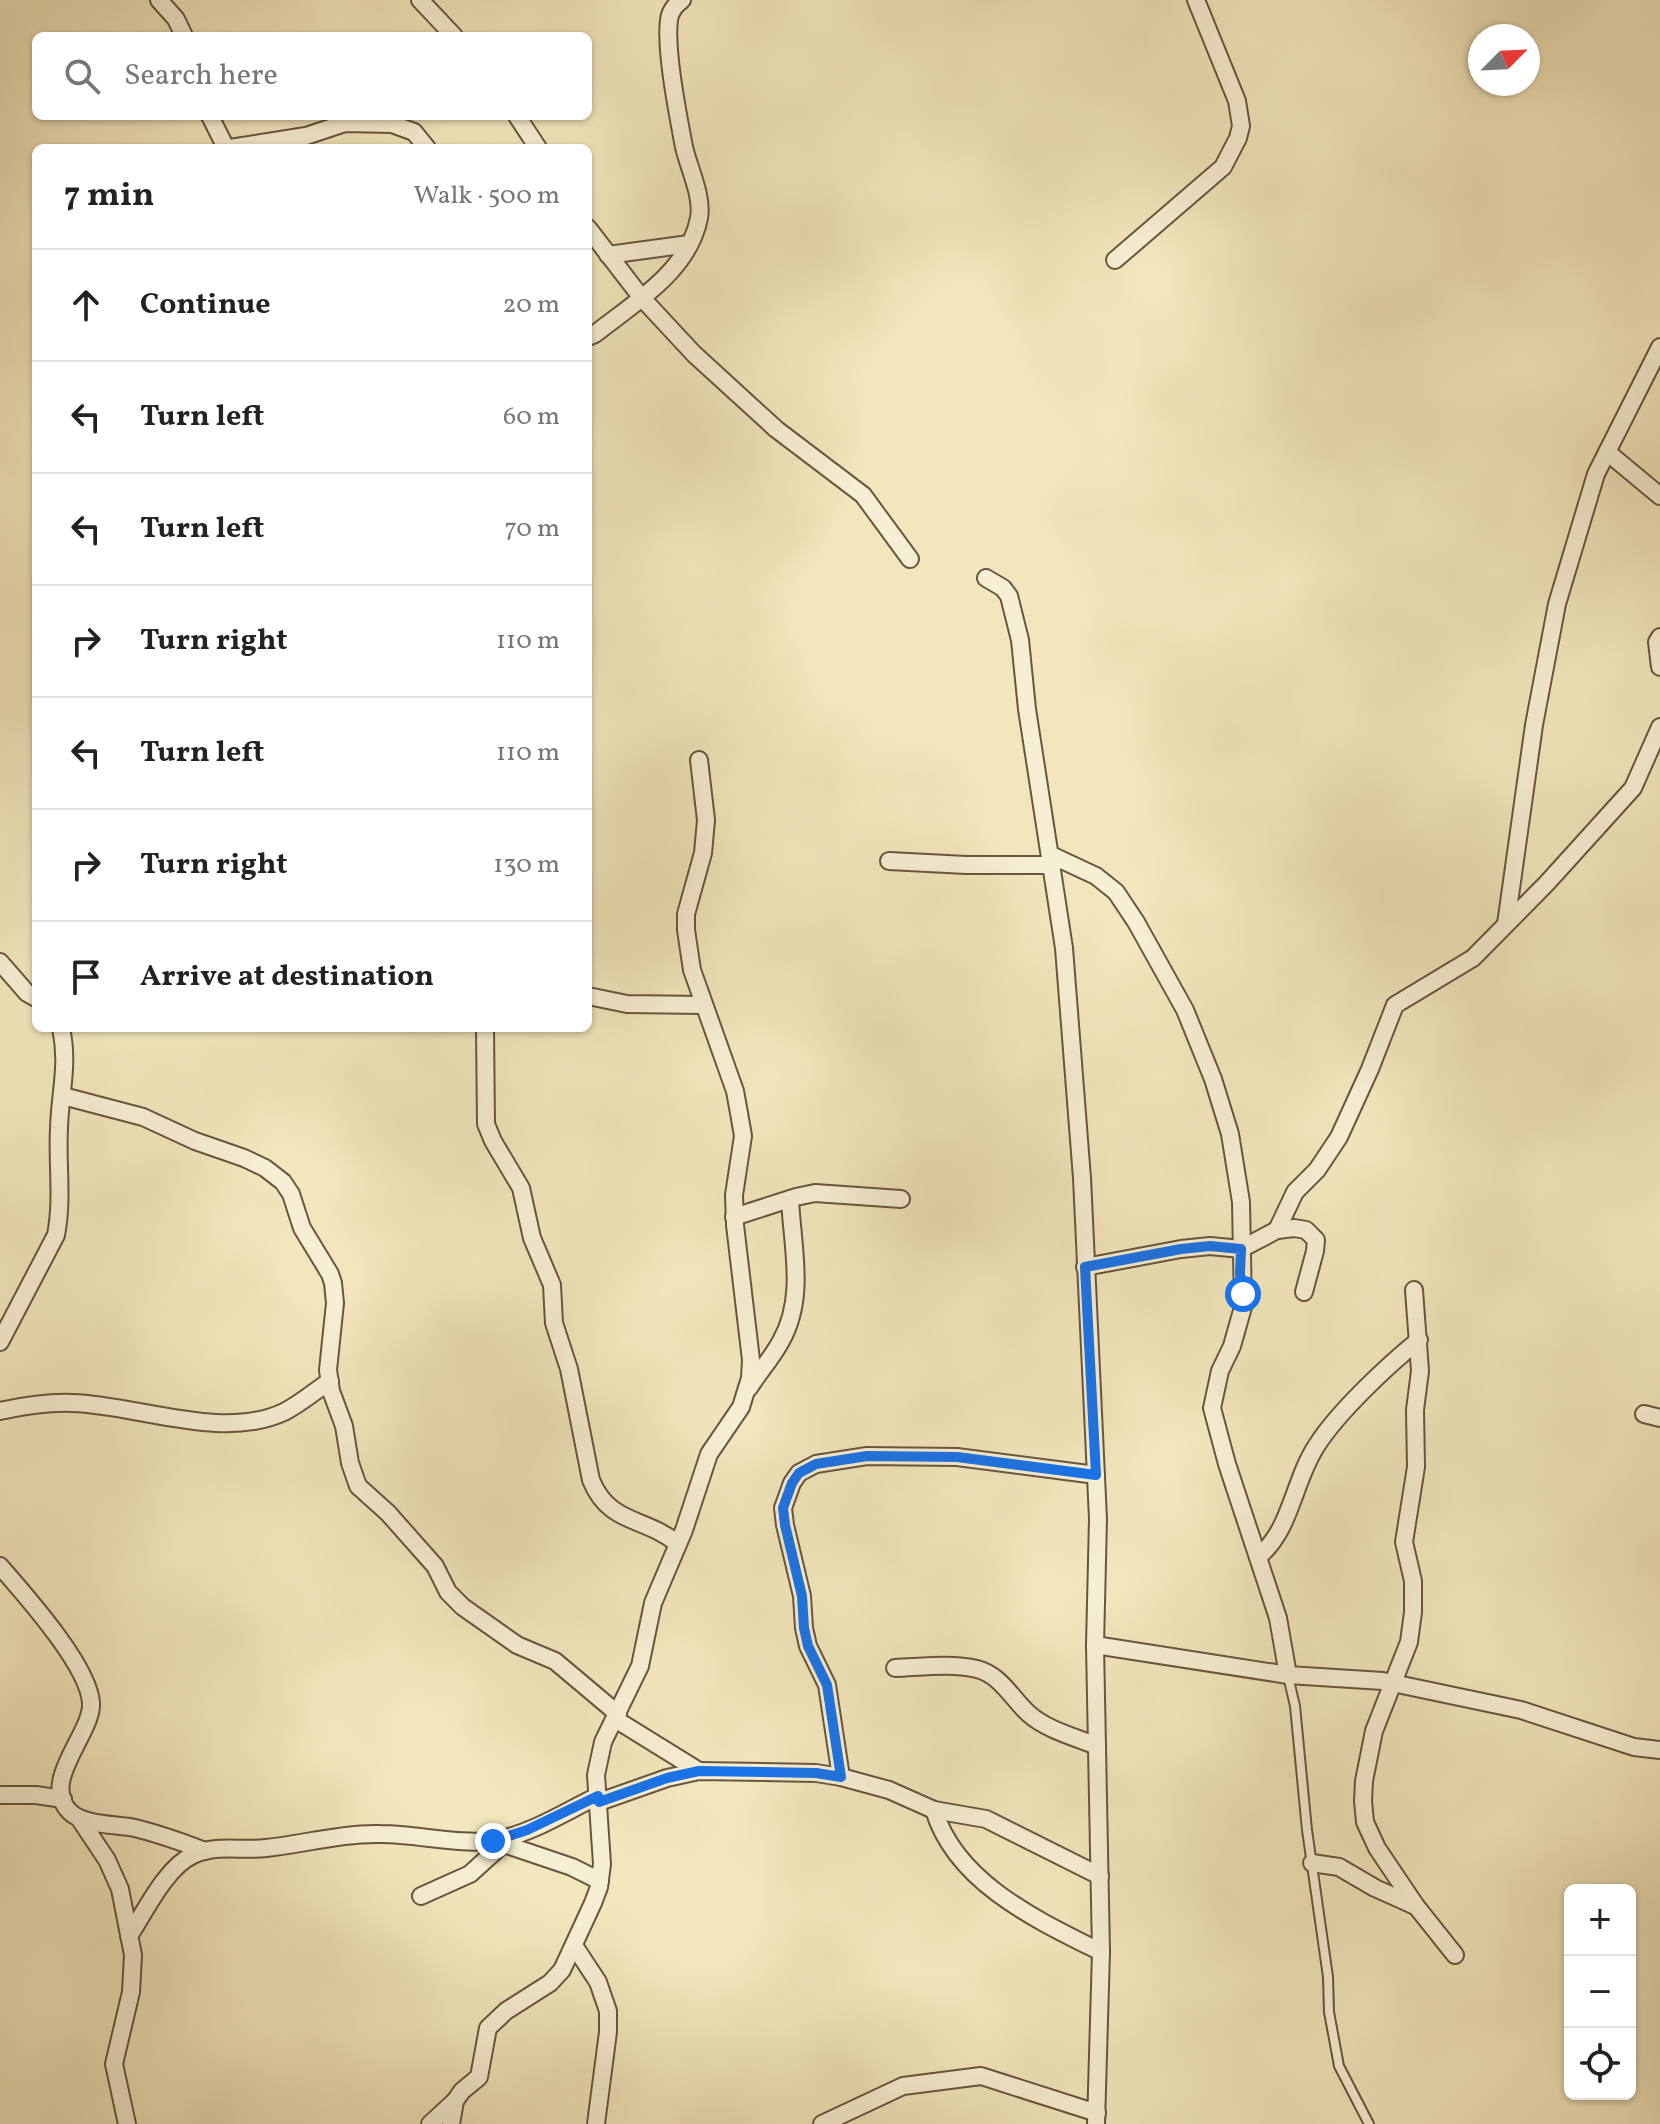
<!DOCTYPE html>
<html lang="en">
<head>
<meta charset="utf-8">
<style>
	:root { --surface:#fff; --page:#f2f2f2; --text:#222; --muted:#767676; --line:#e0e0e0 }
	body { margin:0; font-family:Vollkorn,serif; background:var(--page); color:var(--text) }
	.controls { position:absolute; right:24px; bottom:24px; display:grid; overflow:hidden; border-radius:12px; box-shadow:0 2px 6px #0004 }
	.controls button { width:72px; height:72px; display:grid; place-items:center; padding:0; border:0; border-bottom:2px solid var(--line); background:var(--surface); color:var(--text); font:40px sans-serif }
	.compass { position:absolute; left:1468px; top:24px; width:72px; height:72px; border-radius:50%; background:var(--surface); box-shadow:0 2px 6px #0004; rotate:66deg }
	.stop { position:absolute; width:24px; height:24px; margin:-18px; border:6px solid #1a73e8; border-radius:50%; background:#fff }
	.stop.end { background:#1a73e8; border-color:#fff; box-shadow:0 2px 8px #0008 }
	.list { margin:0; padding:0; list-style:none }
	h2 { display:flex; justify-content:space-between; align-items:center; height:104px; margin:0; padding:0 32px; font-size:34px }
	h2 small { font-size:26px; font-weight:400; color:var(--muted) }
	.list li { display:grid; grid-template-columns:52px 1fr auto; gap:24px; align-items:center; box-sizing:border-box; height:112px; padding:0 32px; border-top:2px solid var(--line) }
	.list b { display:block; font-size:30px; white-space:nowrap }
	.list em { font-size:26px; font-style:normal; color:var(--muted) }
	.icon { flex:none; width:44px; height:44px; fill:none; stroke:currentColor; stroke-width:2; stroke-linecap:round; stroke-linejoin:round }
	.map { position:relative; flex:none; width:1660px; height:2124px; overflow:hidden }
	.search { position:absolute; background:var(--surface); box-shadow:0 2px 6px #0004; left:32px; top:32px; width:560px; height:88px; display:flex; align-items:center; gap:20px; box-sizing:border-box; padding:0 28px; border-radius:12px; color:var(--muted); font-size:30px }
	.panel { position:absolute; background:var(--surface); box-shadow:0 2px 6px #0004; left:32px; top:144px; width:560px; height:888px; border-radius:12px }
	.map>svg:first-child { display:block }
</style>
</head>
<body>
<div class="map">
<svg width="1660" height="2124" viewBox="0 0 1660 2124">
	<rect width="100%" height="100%" fill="#f2e6bc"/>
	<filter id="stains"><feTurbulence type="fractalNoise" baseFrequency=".0025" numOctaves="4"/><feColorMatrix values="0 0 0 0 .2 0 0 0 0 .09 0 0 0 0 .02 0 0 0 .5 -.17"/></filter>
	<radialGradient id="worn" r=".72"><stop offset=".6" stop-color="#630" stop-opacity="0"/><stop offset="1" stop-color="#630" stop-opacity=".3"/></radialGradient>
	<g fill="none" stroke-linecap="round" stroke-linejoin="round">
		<g stroke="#6a553e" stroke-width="12">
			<path id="service" d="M1288,1676L1295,1706L1307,1830L1328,1977L1329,2012L1339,2066L1369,2124"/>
		</g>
		<g stroke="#6a553e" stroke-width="20">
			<g id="minor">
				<path d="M159,0L176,19L184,36"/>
				<path d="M420,0L454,36"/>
				<path d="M210,116L226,148"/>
				<path d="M517,116L538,148"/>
				<path d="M230,148L306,136L345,123L392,124L414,132L427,148"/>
				<path d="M588,228L641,297L694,354L776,429L863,495L910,559"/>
				<path d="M608,255L689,244"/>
				<path d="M1115,260L1223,167L1238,138L1241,126L1237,101L1196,0"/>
				<path d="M588,337L595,334C634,303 689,271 699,218C703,196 689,169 684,147C678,115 665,50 669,20C670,11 675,5 682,0"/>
				<path d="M1607,452L1660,496"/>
				<path d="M986,578L1003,588L1009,596L1020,640L1027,709L1064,948L1082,1178L1098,1519L1095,1645L1101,1952L1096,2124"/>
				<path d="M1660,637L1657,642L1660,667"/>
				<path d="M1051,855L1096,876L1116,892L1136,922L1185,1010L1213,1079L1230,1134L1241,1202L1243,1307L1232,1346L1220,1371L1212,1408L1227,1464L1278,1618L1288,1675"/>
				<path d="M889,861L966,865H1053"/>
				<path d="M1506,924L1534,725L1557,604L1596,474L1660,347"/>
				<path d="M0,962L27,993L36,998"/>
				<path d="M588,996L627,1004L703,1005"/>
				<path d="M485,1028L486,1124L493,1141L521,1188L532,1238L552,1285L554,1323L569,1369L591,1480C609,1525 646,1517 678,1544"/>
				<path d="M63,1096L143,1117L195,1141L244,1158L265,1168L283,1182L291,1194L302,1228L330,1274L333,1283L335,1303L328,1370L331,1391L344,1426L350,1463L358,1486L388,1513L435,1566L448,1592L463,1607L517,1645L555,1661L618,1714"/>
				<path d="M734,1217L796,1197L815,1193L901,1199"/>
				<path d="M1277,1230L1295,1192L1317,1170L1339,1137L1370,1069L1395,1005L1473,958L1547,883L1633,788L1660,727"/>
				<path d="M1085,1267L1181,1249L1210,1246L1241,1249L1277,1230L1294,1228L1306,1230L1316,1240L1315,1251L1304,1292"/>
				<path d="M1414,1290L1420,1371L1415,1410L1416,1467L1404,1542L1413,1581V1612L1409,1642L1374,1731L1364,1781L1363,1801L1365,1822L1377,1848L1416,1906L1455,1955"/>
				<path d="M0,1342L56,1235C63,1199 57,1164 59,1128C60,1092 69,1065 61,1028"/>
				<path d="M749,1388C759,1372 772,1358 781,1341C806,1297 792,1246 790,1199"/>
				<path d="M0,1411C23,1406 49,1402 73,1403C138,1405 222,1441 284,1412C300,1404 315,1391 330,1381"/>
				<path d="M1644,1414L1660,1418"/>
				<path d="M1258,1557C1292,1529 1293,1481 1317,1445C1338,1412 1388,1365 1419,1340"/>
				<path d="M0,1566C25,1595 89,1666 91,1703C93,1733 39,1782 70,1812C85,1826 116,1824 135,1828C159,1834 182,1842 205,1851"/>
				<path d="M1095,1645L1288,1675L1383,1681L1521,1710L1634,1747L1660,1750"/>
				<path d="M895,1668C922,1667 951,1663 977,1669C1001,1675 1012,1699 1029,1714C1047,1730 1075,1737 1097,1746"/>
				<path d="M615,1719L699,1771"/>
				<path d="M841,1777L827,1685L808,1646L804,1628L802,1596L785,1525L783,1508L792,1483L799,1473L816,1464L867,1456L957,1457L1096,1475"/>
				<path d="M0,1795H36L63,1799"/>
				<path d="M599,1802L667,1778L699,1771L816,1773L841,1777L889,1790L934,1810L986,1819L1100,1876"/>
				<path d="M934,1810C956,1883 1037,1920 1101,1952"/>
				<path d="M79,1818L107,1860L120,1889L133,1955L131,1992L114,2064L127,2124"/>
				<path d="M495,1841L572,1867L600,1881"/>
				<path d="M1312,1863L1339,1867L1375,1888L1415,1906"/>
				<path d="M421,1896L470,1874L503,1844"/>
				<path d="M129,1936C145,1912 166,1867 193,1855C216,1844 241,1851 266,1848C304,1844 342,1833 381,1834C419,1834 460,1846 497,1840C533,1833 566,1811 598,1796"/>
				<path d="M575,1947L598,1982L608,2011V2032L596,2124"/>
				<path d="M430,2124L455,2101"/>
				<path d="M451,2124L455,2101L462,2091L479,2077L488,2028L506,2011L550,1983L562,1970L593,1903L599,1887L602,1864L596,1775L603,1742L640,1666L653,1603L684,1530L709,1454L741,1407L750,1378L751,1360L735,1225L734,1195L743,1136L739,1113L735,1091L692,970L686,930V914L703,853L706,820L699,760"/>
				<path d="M822,2124L903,2086L981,2076L1097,2113"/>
			</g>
		</g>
		<use href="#service" stroke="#f7efd3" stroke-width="8"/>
		<use href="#minor" stroke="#f7efd3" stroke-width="16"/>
	</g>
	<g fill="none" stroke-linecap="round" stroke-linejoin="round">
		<path stroke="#1a73e8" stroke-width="10" d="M493,1841L527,1830L598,1796L599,1802L667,1778L699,1771L816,1773L841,1777L827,1685L808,1646L804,1628L802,1596L785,1525L783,1508L792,1483L799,1473L816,1464L867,1456L957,1457L1096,1475L1085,1267L1181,1249L1210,1246L1241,1249L1240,1273L1243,1294"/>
	</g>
	<rect width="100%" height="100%" filter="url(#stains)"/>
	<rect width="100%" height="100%" fill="url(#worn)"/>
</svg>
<div class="controls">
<button>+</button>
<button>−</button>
<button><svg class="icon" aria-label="locate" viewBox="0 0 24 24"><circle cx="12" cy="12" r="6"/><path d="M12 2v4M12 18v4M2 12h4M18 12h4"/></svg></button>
</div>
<svg class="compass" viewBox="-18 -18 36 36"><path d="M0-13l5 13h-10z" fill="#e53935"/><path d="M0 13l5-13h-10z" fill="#767676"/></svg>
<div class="stop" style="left:1243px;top:1294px"></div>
<div class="stop end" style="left:493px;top:1841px"></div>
<div class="search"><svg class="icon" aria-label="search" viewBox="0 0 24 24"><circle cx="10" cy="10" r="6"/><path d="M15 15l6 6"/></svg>Search here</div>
<section class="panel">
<h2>7 min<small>Walk · 500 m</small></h2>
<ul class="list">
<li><svg class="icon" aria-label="ahead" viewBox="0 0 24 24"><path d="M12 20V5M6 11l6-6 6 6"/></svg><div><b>Continue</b></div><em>20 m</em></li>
<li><svg class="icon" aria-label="left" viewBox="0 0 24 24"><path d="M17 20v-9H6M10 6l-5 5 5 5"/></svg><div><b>Turn left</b></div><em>60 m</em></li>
<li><svg class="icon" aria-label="left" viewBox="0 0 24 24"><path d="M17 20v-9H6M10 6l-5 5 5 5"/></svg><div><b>Turn left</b></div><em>70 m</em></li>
<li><svg class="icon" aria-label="right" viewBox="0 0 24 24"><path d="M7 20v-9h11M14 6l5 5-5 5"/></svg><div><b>Turn right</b></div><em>110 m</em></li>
<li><svg class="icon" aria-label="left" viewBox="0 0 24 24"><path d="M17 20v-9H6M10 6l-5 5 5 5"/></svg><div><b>Turn left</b></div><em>110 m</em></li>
<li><svg class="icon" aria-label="right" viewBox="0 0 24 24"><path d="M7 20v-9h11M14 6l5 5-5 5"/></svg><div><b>Turn right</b></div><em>130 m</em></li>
<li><svg class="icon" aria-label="arrive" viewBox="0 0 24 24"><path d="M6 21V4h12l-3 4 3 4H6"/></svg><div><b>Arrive at destination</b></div></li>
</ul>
</section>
</div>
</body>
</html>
